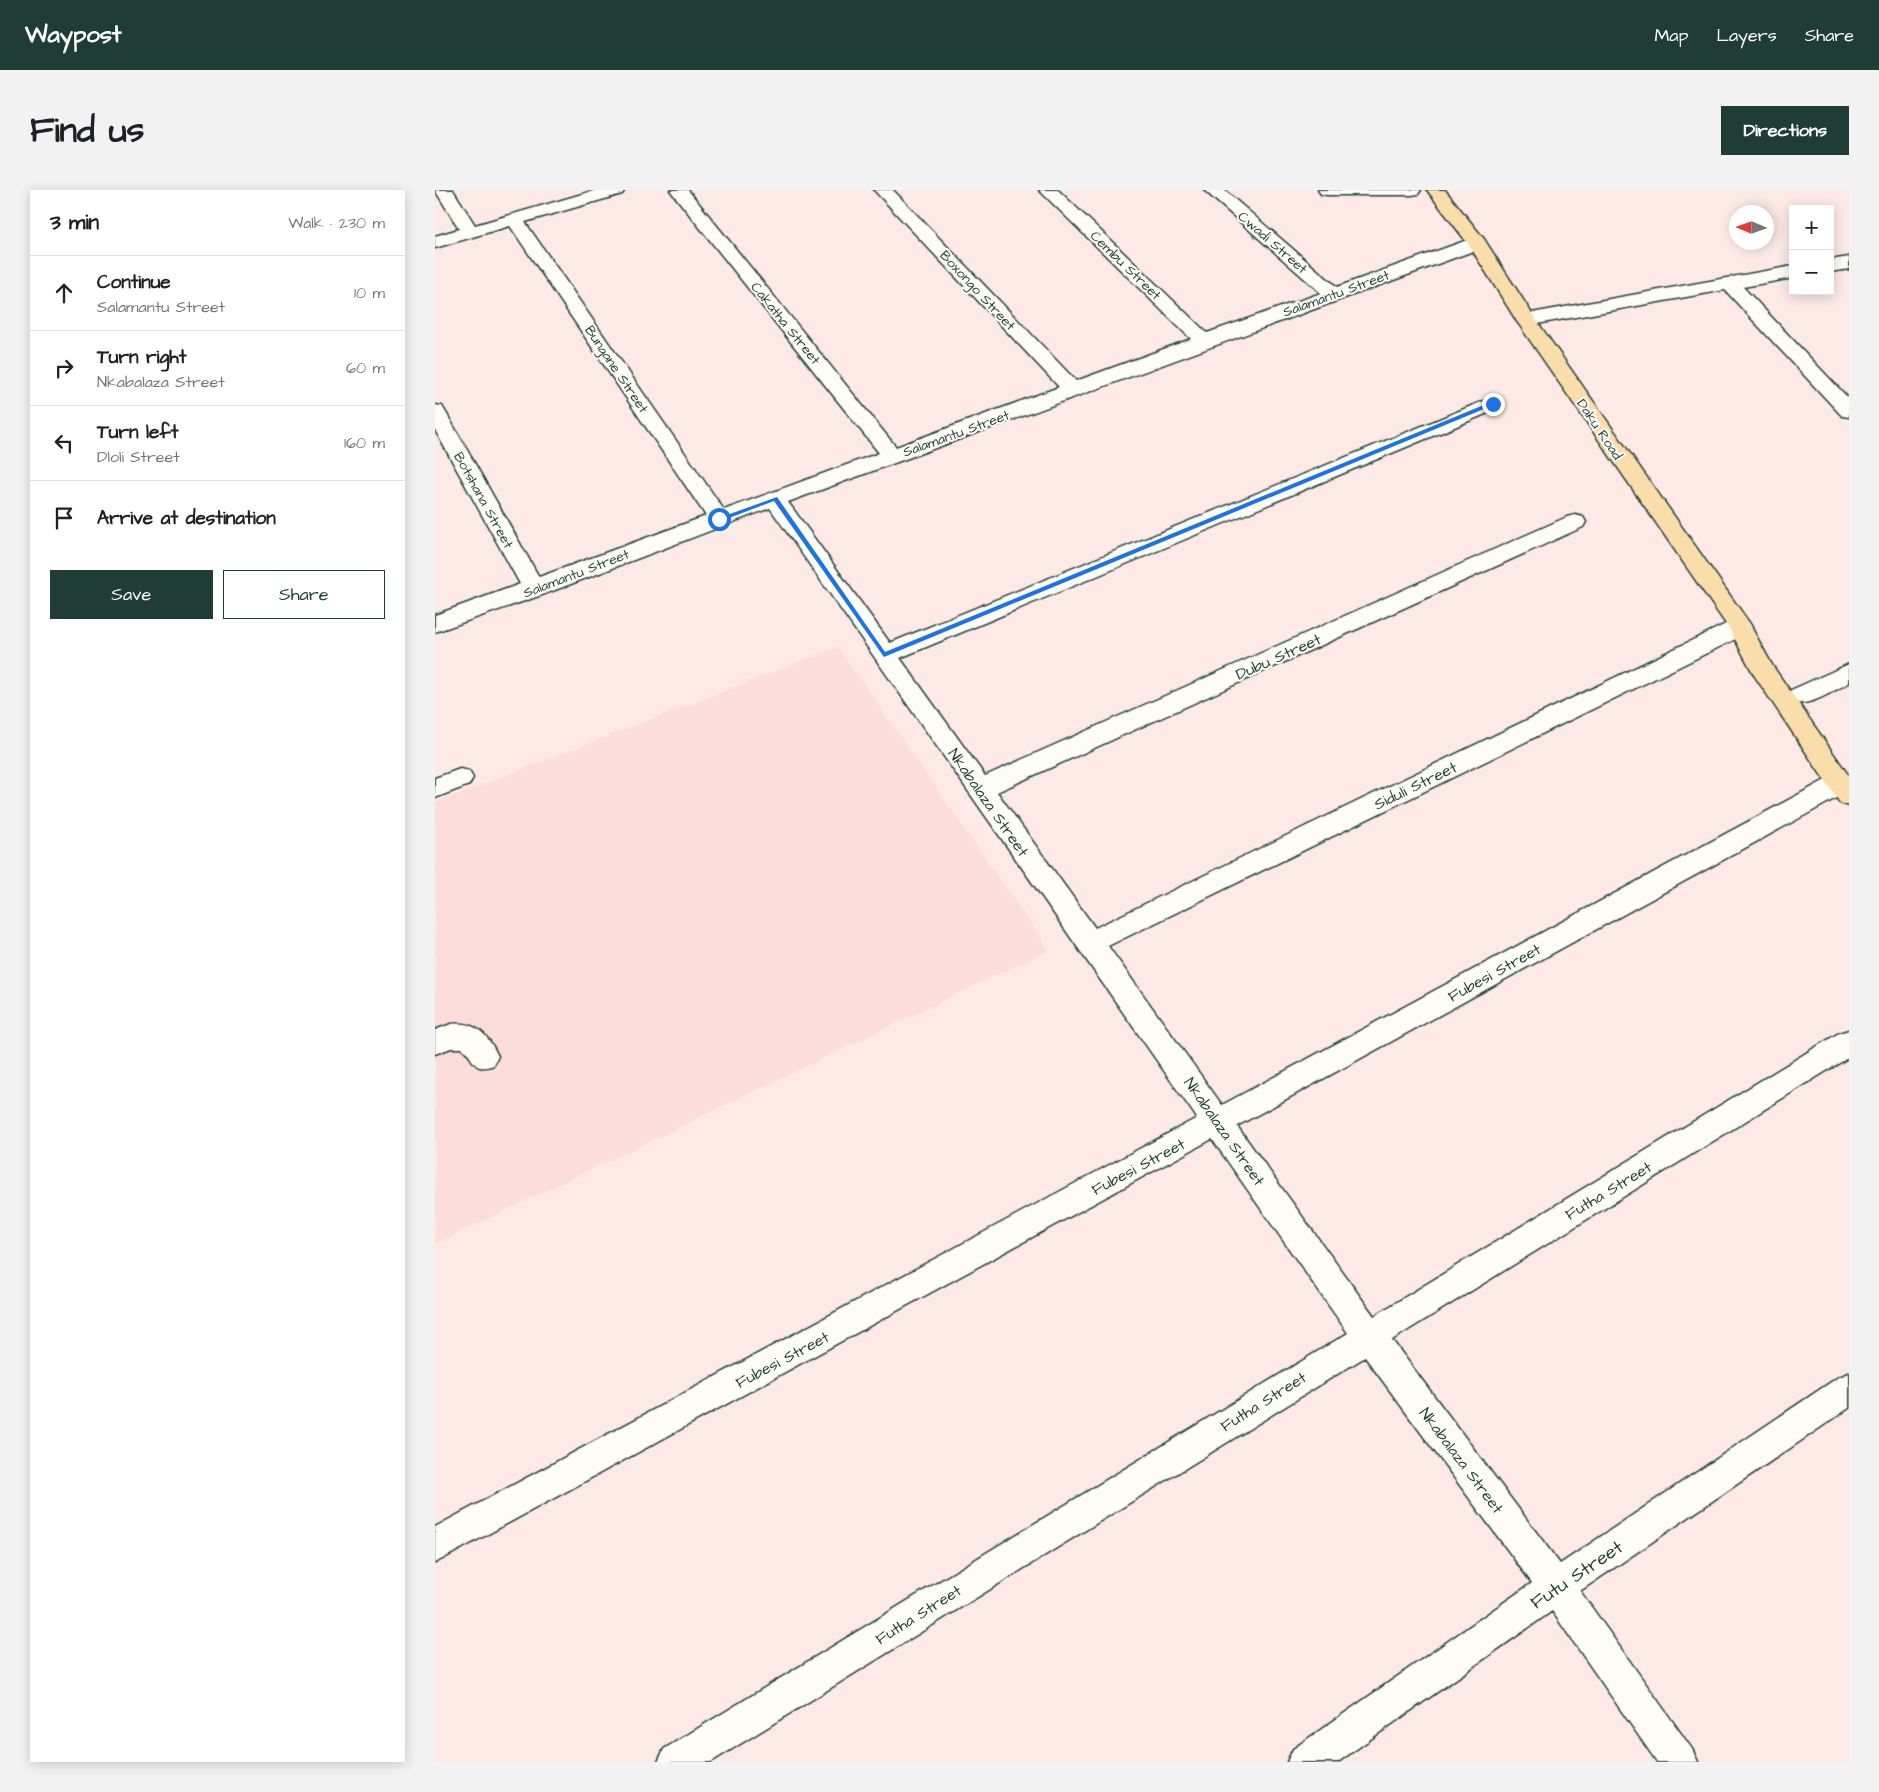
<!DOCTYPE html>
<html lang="en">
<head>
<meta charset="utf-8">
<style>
	:root { --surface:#fff; --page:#f2f2f2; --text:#202124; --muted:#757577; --line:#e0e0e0; --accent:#1f3d34 }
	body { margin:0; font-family:"Architects Daughter",sans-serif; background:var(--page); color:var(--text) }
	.controls { position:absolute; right:15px; top:15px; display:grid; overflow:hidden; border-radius:0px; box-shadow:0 2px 12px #0003 }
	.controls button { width:45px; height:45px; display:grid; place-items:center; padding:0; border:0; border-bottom:1px solid var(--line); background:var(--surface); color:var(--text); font:25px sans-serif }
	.compass { position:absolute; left:1294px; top:15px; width:45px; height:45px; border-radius:50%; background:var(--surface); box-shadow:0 2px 12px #0003; rotate:272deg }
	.stop { position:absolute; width:15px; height:15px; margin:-11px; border:4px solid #1a73e8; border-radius:50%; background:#fff }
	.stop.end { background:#1a73e8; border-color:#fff; box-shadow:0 1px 5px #0008 }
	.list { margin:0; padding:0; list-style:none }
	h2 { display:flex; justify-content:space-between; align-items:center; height:65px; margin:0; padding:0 20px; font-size:21px }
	h2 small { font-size:16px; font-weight:400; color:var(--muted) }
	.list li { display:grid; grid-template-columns:32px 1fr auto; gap:15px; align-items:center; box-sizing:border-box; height:75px; padding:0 20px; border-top:1px solid var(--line) }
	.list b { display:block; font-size:19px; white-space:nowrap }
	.list p { margin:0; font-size:16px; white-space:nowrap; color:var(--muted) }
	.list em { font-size:16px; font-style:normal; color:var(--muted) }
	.actions { display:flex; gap:10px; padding:15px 20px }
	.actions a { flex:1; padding:11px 0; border:1px solid var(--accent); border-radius:0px; text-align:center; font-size:18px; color:var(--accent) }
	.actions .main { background:var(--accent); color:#fff }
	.icon { flex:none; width:28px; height:28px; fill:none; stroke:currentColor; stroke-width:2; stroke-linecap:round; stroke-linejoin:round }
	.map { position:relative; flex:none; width:1414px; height:1572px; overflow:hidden; border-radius:0px }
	header { display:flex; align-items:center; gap:30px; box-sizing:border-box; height:70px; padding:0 25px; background:var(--accent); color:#fff }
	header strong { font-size:24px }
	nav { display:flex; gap:28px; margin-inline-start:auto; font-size:18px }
	.intro { display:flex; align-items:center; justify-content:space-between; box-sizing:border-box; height:120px; padding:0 30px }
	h1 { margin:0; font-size:35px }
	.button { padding:12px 22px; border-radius:0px; background:var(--accent); color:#fff; font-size:18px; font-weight:700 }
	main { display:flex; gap:30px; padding:0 30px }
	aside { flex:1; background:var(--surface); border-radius:0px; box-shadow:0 2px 12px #0003 }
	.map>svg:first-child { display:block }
</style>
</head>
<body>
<header>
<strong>Waypost</strong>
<nav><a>Map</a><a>Layers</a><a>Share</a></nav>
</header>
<div class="intro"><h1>Find us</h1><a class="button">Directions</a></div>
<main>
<aside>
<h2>3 min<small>Walk · 230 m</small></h2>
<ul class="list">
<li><svg class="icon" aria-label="ahead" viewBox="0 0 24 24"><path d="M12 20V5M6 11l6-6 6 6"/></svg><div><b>Continue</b><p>Salamantu Street</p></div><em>10 m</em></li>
<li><svg class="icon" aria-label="right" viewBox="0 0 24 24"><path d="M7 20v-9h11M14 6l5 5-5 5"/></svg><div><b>Turn right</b><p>Nkabalaza Street</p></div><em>60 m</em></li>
<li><svg class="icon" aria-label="left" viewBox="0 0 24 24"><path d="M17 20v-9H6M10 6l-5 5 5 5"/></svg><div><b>Turn left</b><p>Dloli Street</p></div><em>160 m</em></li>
<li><svg class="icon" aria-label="arrive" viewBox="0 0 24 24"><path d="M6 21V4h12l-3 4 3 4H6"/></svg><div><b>Arrive at destination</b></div></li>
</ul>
<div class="actions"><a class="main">Save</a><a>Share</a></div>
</aside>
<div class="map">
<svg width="1414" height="1572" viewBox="0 0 1414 1572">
	<rect width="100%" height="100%" fill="#fdeae6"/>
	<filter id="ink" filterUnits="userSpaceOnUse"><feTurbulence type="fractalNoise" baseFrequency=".02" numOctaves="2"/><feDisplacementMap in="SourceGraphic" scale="10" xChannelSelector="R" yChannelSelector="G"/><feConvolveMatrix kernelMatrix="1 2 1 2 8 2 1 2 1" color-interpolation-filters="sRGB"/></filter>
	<g filter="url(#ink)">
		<path fill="#fdddda" d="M403,457L614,760L0,1054V613Z"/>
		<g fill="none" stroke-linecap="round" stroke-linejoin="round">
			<g stroke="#1f3d34" stroke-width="3">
				<g id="minor">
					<path d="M0,0H18L40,35L161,0H190L187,4L90,32L289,320L444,263L235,0H253L461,257L624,197L439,0H458L641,191L756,149L604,0H623L772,143L886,103L769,0H789L902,97L1035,49H1049L1051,53L1049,57L353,312L455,453L1051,210L1058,208L1065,210L1068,214L1065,218L465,468L550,586L1132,327L1140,325L1148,327L1151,332L1148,337L562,602L660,738L1297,431L1305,429L1313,431L1317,437L1313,443L673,756L787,915L1396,587L1405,584L1414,587V601L802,936L939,1126L1404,843L1414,840V867L957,1150L1125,1374L1402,1188L1414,1183V1218L1145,1401L1257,1559L1263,1572H1222L1117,1421L903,1572H852L858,1559L1097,1393L930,1167L276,1572H223L229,1559L913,1143L777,949L0,1373V1337L762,928L335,318L107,405L0,442V425L85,394L0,240V215L7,216L10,221L104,387L271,326L75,36L0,58V46L24,39Z"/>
					<path d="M883,0H986L983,4L977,5H892L886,4Z"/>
					<path d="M1414,67V79L1395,82V70Z"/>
					<path d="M1358,76V88L1308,97L1414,209V227L1407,226L1290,100L1091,136L1084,134L1081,130L1084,126L1091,124Z"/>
					<path d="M1414,474V493C1397,501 1375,518 1356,512L1353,506L1356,500Z"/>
					<path d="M25,579L34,581L38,588L34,595L0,608V588Z"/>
					<path d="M16,834C41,831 53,845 63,866L59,875C36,883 41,869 27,858H16L0,864V840Z"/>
				</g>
			</g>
			<g stroke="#1f3d34" stroke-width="3">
				<path id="major" d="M992,0H1010L1049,49L1101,130L1313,431L1337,475L1414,586V616L1405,613L1319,485L1295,440L1081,130L1034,55Z"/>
			</g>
			<use href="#minor" fill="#fdfcf7" fill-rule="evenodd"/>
			<use href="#major" fill="#fbddab" fill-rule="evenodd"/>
		</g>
	</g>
	<path fill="#1a73e8" d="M1056,212L1061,214L449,467L339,311L286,331L281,329L342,307L450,462Z"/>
	<g text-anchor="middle" stroke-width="4" stroke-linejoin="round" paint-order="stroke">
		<g font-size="14" fill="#1f3d34" stroke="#fdfcf7">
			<text transform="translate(838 52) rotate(41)" y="5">Cwadi Street</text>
			<text transform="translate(691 75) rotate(44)" y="5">Cembu Street</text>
			<text transform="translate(543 100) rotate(47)" y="5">Boxongo Street</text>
			<text transform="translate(901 103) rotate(-20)" y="5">Salamantu Street</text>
			<text transform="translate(351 133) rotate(51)" y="5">Cakatha Street</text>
			<text transform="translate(182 179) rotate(56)" y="5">Bungane Street</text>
			<text transform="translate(1165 239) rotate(56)" y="5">Daku Road</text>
			<text transform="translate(521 243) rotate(-20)" y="5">Salamantu Street</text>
			<text transform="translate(49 310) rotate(61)" y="5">Botshana Street</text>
			<text transform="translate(141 383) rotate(-21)" y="5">Salamantu Street</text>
		</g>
		<g font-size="16" fill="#1f3d34" stroke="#fdfcf7">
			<text transform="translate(843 466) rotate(-24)" y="6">Dubu Street</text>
			<text transform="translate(980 595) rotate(-26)" y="6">Siduli Street</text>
			<text transform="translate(554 612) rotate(55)" y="6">Nkabalaza Street</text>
			<text transform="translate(1059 782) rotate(-29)" y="6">Fubesi Street</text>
			<text transform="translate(790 941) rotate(55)" y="6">Nkabalaza Street</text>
			<text transform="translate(703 976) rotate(-28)" y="6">Fubesi Street</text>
			<text transform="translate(1173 1000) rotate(-31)" y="6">Futha Street</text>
			<text transform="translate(347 1169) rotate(-28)" y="6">Fubesi Street</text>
			<text transform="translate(828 1211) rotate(-32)" y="6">Futha Street</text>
			<text transform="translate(1027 1270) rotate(53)" y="6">Nkabalaza Street</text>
			<text transform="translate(483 1424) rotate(-32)" y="6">Futha Street</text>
		</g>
		<g font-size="19" fill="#1f3d34" stroke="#fdfcf7">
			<text transform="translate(1141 1384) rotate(-34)" y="7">Futu Street</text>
		</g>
	</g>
</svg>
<div class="controls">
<button>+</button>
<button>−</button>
</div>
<svg class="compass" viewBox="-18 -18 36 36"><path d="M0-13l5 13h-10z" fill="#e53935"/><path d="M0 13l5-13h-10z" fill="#757577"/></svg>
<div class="stop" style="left:284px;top:329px"></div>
<div class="stop end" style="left:1058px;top:214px"></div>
</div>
</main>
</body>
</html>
